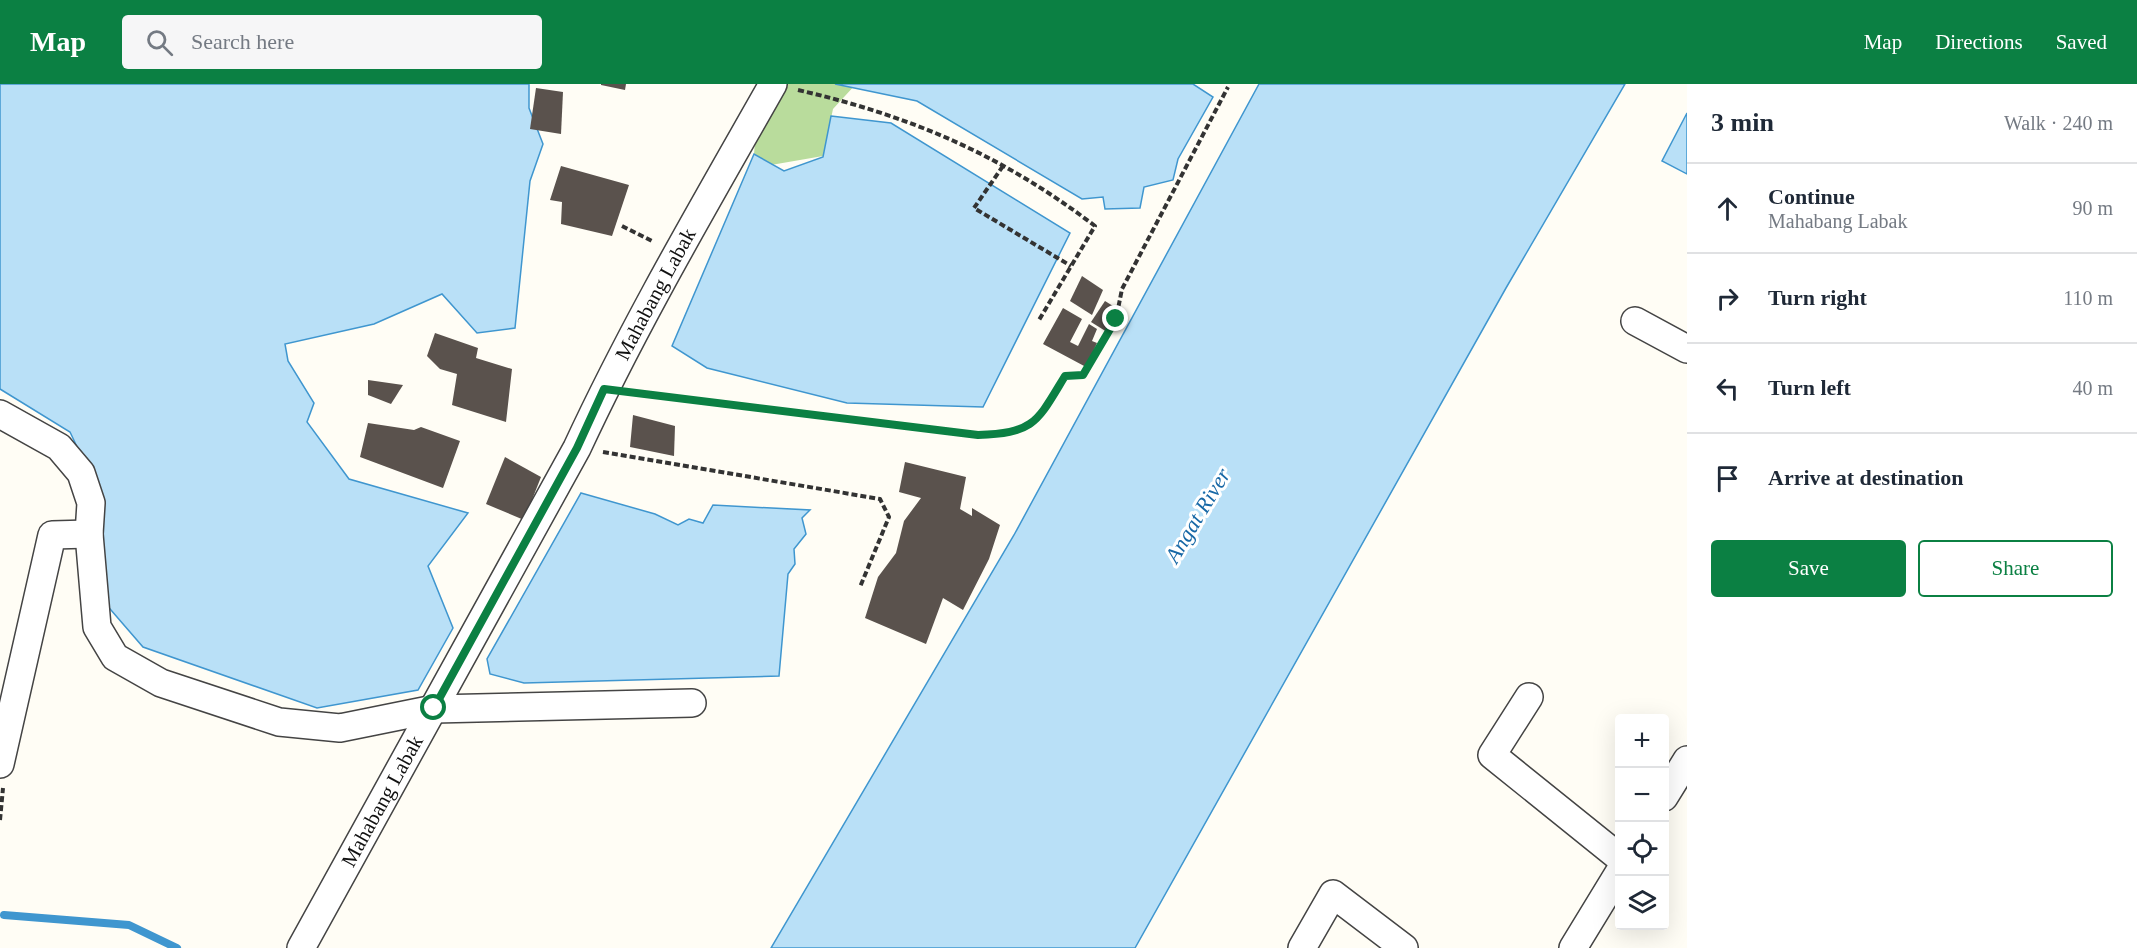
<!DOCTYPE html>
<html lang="en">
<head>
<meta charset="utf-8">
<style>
	:root { --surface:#fff; --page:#f6f6f7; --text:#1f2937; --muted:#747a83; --line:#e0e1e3; --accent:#0b8043 }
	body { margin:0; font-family:"Times New Roman",serif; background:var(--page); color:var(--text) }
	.controls { position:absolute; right:18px; bottom:18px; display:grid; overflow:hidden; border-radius:6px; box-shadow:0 6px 24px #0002 }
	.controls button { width:54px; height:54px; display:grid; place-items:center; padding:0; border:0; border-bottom:2px solid var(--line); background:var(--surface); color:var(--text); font:30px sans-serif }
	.stop { position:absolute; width:18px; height:18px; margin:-14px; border:4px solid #0b8043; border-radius:50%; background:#fff }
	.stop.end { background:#0b8043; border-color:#fff; box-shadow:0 2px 6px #0008 }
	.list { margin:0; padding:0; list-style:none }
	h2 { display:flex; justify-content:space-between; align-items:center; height:78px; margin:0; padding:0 24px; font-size:26px }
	h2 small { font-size:20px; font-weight:400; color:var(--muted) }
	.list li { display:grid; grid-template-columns:39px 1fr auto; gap:18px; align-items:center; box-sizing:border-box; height:90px; padding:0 24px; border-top:2px solid var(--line) }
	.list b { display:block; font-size:22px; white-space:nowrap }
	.list p { margin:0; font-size:20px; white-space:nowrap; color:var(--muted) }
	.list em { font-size:20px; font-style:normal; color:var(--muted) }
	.actions { display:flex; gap:12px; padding:18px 24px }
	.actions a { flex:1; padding:14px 0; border:2px solid var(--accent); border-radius:6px; text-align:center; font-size:21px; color:var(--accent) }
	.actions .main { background:var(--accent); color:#fff }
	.icon { flex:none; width:33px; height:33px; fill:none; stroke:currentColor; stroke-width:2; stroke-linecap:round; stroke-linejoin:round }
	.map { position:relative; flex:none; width:1687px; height:864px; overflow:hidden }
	header { display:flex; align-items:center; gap:36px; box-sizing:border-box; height:84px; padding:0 30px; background:var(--accent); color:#fff }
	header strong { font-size:28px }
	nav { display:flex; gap:33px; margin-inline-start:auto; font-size:21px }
	.search { width:420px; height:54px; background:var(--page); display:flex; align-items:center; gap:15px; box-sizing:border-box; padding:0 21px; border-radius:6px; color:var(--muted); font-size:22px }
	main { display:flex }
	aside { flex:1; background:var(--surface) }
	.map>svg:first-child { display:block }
</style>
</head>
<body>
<header>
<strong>Map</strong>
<div class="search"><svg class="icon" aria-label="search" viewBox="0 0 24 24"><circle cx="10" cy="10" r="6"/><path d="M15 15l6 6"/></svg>Search here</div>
<nav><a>Map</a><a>Directions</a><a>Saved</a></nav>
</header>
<main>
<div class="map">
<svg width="1687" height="864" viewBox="0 0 1687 864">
	<rect width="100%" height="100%" fill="#fffdf5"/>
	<path fill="#b9dc9c" d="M786,0H856L833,25L823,72L771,81L754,70L756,47Z"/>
	<g fill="#b9e0f7" stroke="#3f96cf" stroke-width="1.5">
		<path d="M0,0H529V24L543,60L530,97L515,244L477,249L442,210L374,240L285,260L288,277L314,319L307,338L349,395L468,429L428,482L453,544L418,606L317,624L143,563L104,518L93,397L70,348L0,305Z"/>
		<path d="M835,0H1193L1213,13L1178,75L1173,96L1144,103L1140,124L1105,125L1103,113L1082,115L917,17Z"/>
		<path d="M1259,0H1625L1506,204L1135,864H771L1014,451Z"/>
		<path d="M1687,29V90L1662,77Z"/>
		<path d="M831,32L891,39L1070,149L983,323L847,319L707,284L672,262L754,70L784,87L823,73Z"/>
		<path d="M581,409L655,430L678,441L689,435L703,439L713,421L810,426L802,434L806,450L794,465L795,480L788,490L779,592L524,599L490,590L487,575Z"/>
	</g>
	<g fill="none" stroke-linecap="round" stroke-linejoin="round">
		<path stroke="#3f96cf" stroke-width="8" d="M4,831L129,841L177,864"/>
	</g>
	<g fill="#5a524d">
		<path d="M601,0H626L625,6L601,1Z"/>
		<path d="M536,4L563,8L561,50L530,45Z"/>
		<path d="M561,82L629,101L612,152L561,140L562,118L550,116Z"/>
		<path d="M1082,192L1103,206L1092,231L1070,217Z"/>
		<path d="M1105,217L1121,227L1107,248L1091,238Z"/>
		<path d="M1063,224L1082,235L1070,258L1078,262L1089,240L1097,245L1092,257L1097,259L1086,283L1043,260Z"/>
		<path d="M435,249L478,264L476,274L512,285L506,338L452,321L457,290L440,285L427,272Z"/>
		<path d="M368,296L403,301L391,320L368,311Z"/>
		<path d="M633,331L675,342L674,372L630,363Z"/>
		<path d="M368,339L414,346L421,343L460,357L443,404L360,373Z"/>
		<path d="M505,373L541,393L524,436L486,420Z"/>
		<path d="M905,378L966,393L960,425L972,432V424L1000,441L989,475L963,526L943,514L926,560L865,534L878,493L896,469L904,437L921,414L899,408Z"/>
	</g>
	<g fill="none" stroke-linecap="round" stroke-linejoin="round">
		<g stroke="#444" stroke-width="30">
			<g id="minor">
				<path d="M1635,237L1687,265"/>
				<path d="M0,330L59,363L81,389L91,419L89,450L97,543L115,573L161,599L279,638L340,644L434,625L692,619"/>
				<path d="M1529,613L1492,671L1620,774"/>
				<path d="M0,680L52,451L89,450"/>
				<path d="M1664,713L1687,676"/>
				<path id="s1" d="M301,864L577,364C635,239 705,120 773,0"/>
				<path d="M1302,864L1333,810L1404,864"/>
				<path d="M1573,864L1620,787"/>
			</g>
		</g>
		<g stroke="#333" stroke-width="4" stroke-dasharray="6 3" stroke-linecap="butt">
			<path d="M798,6C911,32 1002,71 1095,142L1039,236"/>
			<path d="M1003,82L974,124L1071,182"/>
			<path d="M622,142L654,158"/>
			<path d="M632,308L978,351C1035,349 1037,338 1065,292L1083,291L1116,235L1122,205L1228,3"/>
			<path d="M603,368L880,415L889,433L860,503"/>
			<path d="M0,736L3,704"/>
		</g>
		<use href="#minor" stroke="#fff" stroke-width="27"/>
	</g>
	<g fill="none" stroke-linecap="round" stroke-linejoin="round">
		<path stroke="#0b8043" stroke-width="8" d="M434,624L577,364L604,305L978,351C1035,349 1037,338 1065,292L1083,291L1116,235"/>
	</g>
	<g text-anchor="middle" stroke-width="6" stroke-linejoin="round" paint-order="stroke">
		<g font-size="21" fill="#111" stroke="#fff">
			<text dy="7" stroke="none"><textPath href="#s1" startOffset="744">Mahabang Labak</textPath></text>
			<text dy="7" stroke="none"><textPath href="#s1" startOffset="168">Mahabang Labak</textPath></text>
		</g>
		<g font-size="22" font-style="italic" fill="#1768a6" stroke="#fff">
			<text transform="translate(1197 431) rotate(-59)" y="8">Angat River</text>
		</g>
	</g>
</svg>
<div class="controls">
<button>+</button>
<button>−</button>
<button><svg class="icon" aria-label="locate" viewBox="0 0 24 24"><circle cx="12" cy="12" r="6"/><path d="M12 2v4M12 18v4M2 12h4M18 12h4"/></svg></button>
<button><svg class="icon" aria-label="layers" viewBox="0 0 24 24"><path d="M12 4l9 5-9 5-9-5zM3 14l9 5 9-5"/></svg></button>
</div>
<div class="stop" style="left:434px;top:624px"></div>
<div class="stop end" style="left:1116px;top:235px"></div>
</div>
<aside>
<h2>3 min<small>Walk · 240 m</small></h2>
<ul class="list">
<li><svg class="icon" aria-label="ahead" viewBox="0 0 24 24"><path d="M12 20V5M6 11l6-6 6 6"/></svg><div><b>Continue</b><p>Mahabang Labak</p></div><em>90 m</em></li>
<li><svg class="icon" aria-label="right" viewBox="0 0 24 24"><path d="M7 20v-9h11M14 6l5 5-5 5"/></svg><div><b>Turn right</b></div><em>110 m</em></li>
<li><svg class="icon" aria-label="left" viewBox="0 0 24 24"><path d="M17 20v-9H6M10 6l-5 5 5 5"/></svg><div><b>Turn left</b></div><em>40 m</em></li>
<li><svg class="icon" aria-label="arrive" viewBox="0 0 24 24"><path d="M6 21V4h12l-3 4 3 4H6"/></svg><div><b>Arrive at destination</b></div></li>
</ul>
<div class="actions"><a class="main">Save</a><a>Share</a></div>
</aside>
</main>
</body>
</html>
